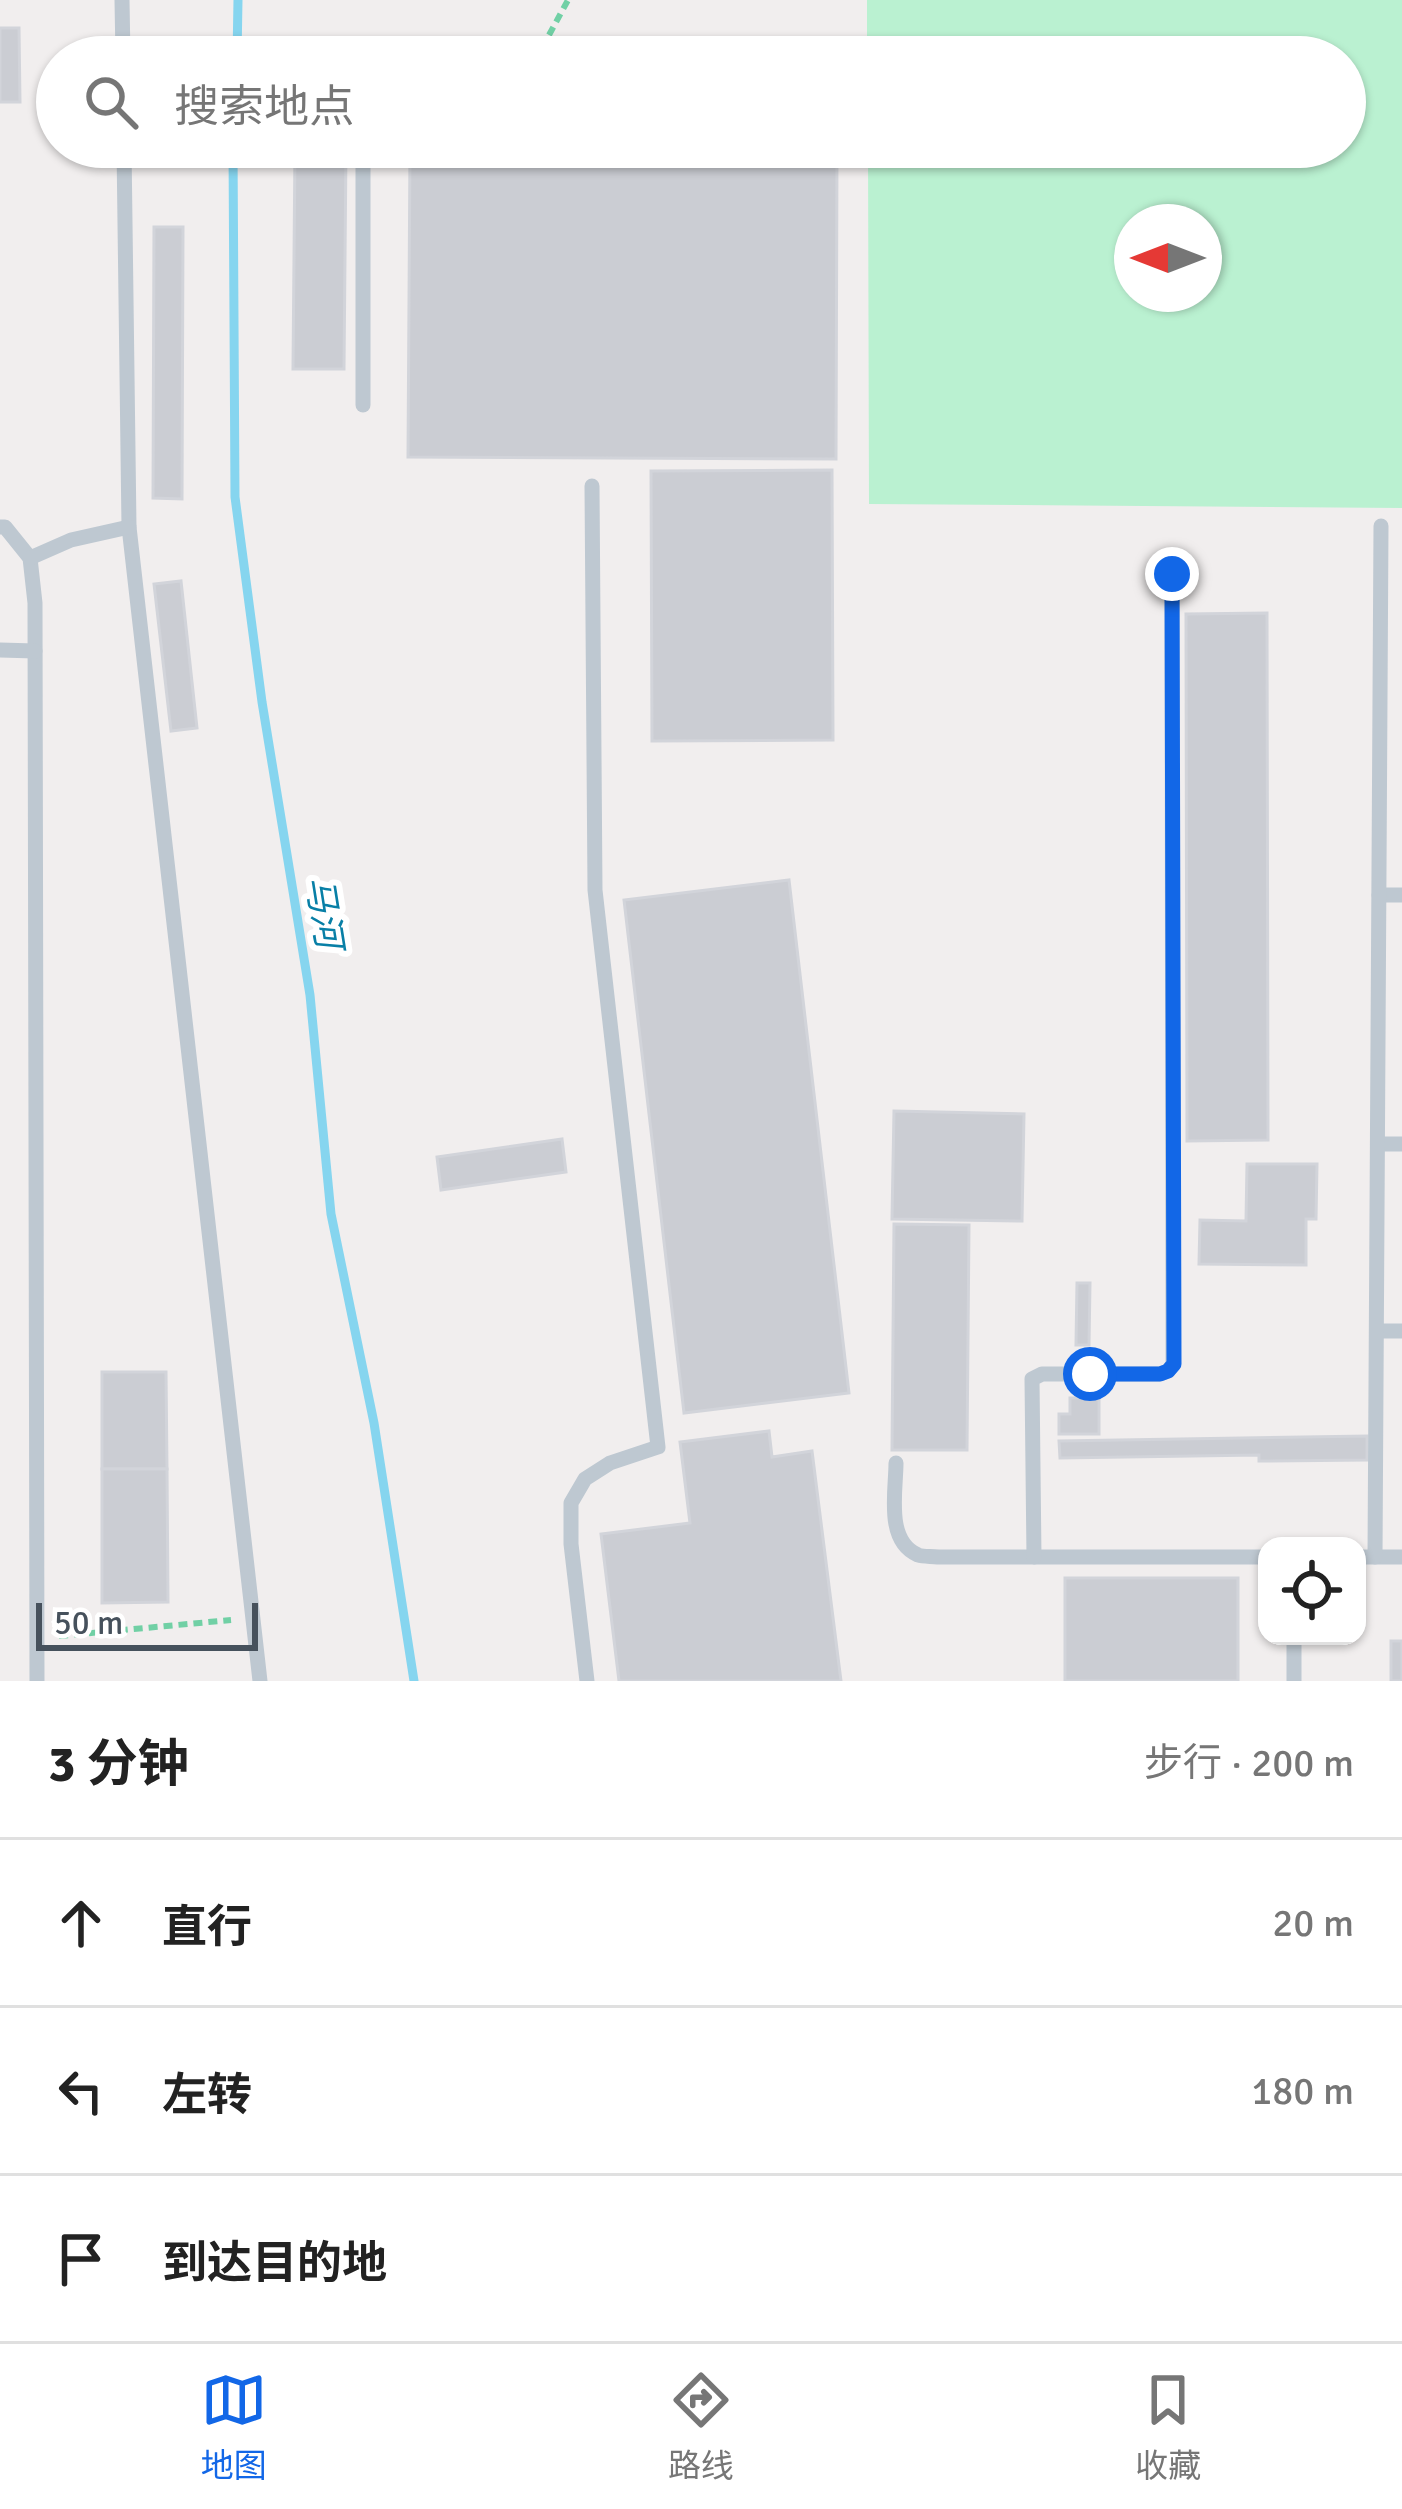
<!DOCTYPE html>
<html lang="zh">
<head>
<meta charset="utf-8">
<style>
	:root { --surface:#fff; --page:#f6f6f6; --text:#222; --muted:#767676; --line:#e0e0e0; --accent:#1267e7 }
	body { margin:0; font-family:Signika,"Noto Sans SC",sans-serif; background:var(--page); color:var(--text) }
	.controls { position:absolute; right:36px; bottom:36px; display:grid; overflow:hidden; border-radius:24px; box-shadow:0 3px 9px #0004 }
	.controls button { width:108px; height:108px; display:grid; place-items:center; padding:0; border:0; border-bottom:3px solid var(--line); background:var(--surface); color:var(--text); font:60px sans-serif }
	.compass { position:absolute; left:1114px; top:204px; width:108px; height:108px; border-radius:50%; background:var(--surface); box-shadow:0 3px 9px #0004; rotate:270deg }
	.scale { position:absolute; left:36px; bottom:30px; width:222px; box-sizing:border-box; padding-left:12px; border:6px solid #46515c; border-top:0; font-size:33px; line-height:42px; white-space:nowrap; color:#46515c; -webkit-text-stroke:9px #fff; paint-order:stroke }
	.stop { position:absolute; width:36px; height:36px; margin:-27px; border:9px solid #1267e7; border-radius:50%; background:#fff }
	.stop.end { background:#1267e7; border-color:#fff; box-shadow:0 3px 12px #0008 }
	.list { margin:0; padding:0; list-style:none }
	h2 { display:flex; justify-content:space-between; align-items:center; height:156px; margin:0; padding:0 48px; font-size:51px }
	h2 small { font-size:39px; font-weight:400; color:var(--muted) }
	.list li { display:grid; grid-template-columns:78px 1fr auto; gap:36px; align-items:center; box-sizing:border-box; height:168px; padding:0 48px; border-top:3px solid var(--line) }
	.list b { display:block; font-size:45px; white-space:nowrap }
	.list em { font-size:39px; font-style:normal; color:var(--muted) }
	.icon { flex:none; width:66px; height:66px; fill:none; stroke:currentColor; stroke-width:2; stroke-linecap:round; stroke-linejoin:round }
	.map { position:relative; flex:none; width:1402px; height:1681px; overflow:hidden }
	.search { position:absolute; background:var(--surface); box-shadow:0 3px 9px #0004; left:36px; right:36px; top:36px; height:132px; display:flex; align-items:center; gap:30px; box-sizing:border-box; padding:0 42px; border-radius:66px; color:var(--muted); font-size:45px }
	.sheet { height:660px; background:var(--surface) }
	nav { display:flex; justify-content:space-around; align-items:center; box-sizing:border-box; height:168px; border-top:3px solid var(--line); background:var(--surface); font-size:33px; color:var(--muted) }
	nav a { display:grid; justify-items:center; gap:6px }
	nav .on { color:var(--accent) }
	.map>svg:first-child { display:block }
</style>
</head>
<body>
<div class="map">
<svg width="1402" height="1681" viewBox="0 0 1402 1681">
	<rect width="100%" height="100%" fill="#f1eeee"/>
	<path fill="#baf1d1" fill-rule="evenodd" d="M867,0H1402V508L869,504L868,147H1345V57H867ZM1132,222H1204V294H1132Z"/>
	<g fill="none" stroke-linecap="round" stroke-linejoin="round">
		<g stroke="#86d5ef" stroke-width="9">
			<path d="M237,57L238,0"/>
			<path d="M233,147L235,497L262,702L310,995L331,1214L374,1423L414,1681"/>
		</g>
	</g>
	<g fill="#cbcdd3" stroke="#d2d4da" stroke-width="3">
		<path d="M0,28H19L20,102H0Z"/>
		<path d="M295,147H346L344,369H293Z"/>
		<path d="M410,147H837L836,459L408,457Z"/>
		<path d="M154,227H183L182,499L153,498Z"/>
		<path d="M832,470L833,740L652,741L651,471Z"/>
		<path d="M181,581L197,728L171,731L154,584Z"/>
		<path d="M1267,613L1268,1140L1187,1141L1186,614Z"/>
		<path d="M789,880L849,1393L684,1413L624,900Z"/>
		<path d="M894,1111L1024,1114L1022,1221L892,1219Z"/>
		<path d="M562,1139L566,1172L441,1190L437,1157Z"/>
		<path d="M1247,1164H1317L1316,1219H1306V1265L1199,1264L1200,1220L1246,1221Z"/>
		<path d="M894,1224L969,1225L967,1450H892Z"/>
		<path d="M1077,1283H1090L1089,1345H1076Z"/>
		<path d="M102,1372H166L167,1469H102Z"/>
		<path d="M1070,1398H1099V1434H1059V1414H1070Z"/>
		<path d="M769,1431L772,1457L812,1451L841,1681H619L601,1534L690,1523L680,1442Z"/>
		<path d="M1367,1436V1460L1259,1461V1455L1060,1458L1059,1441Z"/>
		<path d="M102,1469H167L168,1602L102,1603Z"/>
		<rect x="1065" y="1578" width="173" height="103"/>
		<rect x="1391" y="1641" width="11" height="40"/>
	</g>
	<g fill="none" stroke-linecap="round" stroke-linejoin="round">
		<g stroke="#71d0a5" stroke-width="6" stroke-dasharray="9 6" stroke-linecap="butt">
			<path d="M549,35L568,0"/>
			<path d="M59,1636L231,1620"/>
		</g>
		<g stroke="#bec8d1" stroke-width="15">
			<path d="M122,0L123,57"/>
			<path d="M373,57L382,54H576"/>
			<path d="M124,147L129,527L260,1681"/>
			<path d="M363,405V147"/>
			<path d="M0,527H5L30,558L35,603L37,1681"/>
			<path d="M30,558L71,540L129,527"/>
			<path d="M0,650L35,651"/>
			<path d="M1379,895H1402"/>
			<path d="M1378,1144H1402"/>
			<path d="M1377,1331H1402"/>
			<path d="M896,1463C896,1491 885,1541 918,1555C924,1557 931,1556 938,1557H1267"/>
			<path d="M1034,1557L1032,1379L1042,1374H1160L1168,1371L1173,1364L1172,574"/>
			<path d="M1357,1557H1402"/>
			<path d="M1375,1557L1381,526"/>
			<path d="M1294,1636V1681"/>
			<path d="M587,1681L571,1544V1503L585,1479L610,1463L658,1447L595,890L592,486"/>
		</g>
	</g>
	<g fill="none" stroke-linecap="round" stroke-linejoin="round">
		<path stroke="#1267e7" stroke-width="15" d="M1090,1374H1160L1168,1371L1174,1364L1172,574"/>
	</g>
	<g text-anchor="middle" stroke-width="12" stroke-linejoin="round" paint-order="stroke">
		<g font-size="36" font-style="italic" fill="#087fa6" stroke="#fff">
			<text transform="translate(325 912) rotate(81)" y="13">马河</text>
		</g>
	</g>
</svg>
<div class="controls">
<button><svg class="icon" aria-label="locate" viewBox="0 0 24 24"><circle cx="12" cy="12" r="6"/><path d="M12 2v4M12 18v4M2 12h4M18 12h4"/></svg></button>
</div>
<svg class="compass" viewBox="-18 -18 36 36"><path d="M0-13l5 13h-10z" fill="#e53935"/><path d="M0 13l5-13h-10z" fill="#767676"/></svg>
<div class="scale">50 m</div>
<div class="stop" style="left:1090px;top:1374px"></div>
<div class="stop end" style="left:1172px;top:574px"></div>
<div class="search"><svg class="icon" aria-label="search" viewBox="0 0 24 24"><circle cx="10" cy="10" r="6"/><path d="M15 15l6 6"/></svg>搜索地点</div>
</div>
<section class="sheet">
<h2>3 分钟<small>步行 · 200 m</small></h2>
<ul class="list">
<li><svg class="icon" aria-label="ahead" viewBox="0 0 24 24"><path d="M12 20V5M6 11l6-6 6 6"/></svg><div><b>直行</b></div><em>20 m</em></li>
<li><svg class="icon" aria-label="left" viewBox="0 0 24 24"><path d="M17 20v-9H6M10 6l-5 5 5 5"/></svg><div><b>左转</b></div><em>180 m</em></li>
<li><svg class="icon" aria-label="arrive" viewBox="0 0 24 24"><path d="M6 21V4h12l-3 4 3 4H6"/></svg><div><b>到达目的地</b></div></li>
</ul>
</section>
<nav>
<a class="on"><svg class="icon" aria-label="map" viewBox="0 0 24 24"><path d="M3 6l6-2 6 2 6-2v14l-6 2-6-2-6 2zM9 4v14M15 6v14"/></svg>地图</a>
<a><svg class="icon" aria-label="directions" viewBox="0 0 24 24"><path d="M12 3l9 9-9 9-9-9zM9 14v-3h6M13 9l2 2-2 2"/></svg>路线</a>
<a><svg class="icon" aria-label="saved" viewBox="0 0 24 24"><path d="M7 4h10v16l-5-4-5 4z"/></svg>收藏</a>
</nav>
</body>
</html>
